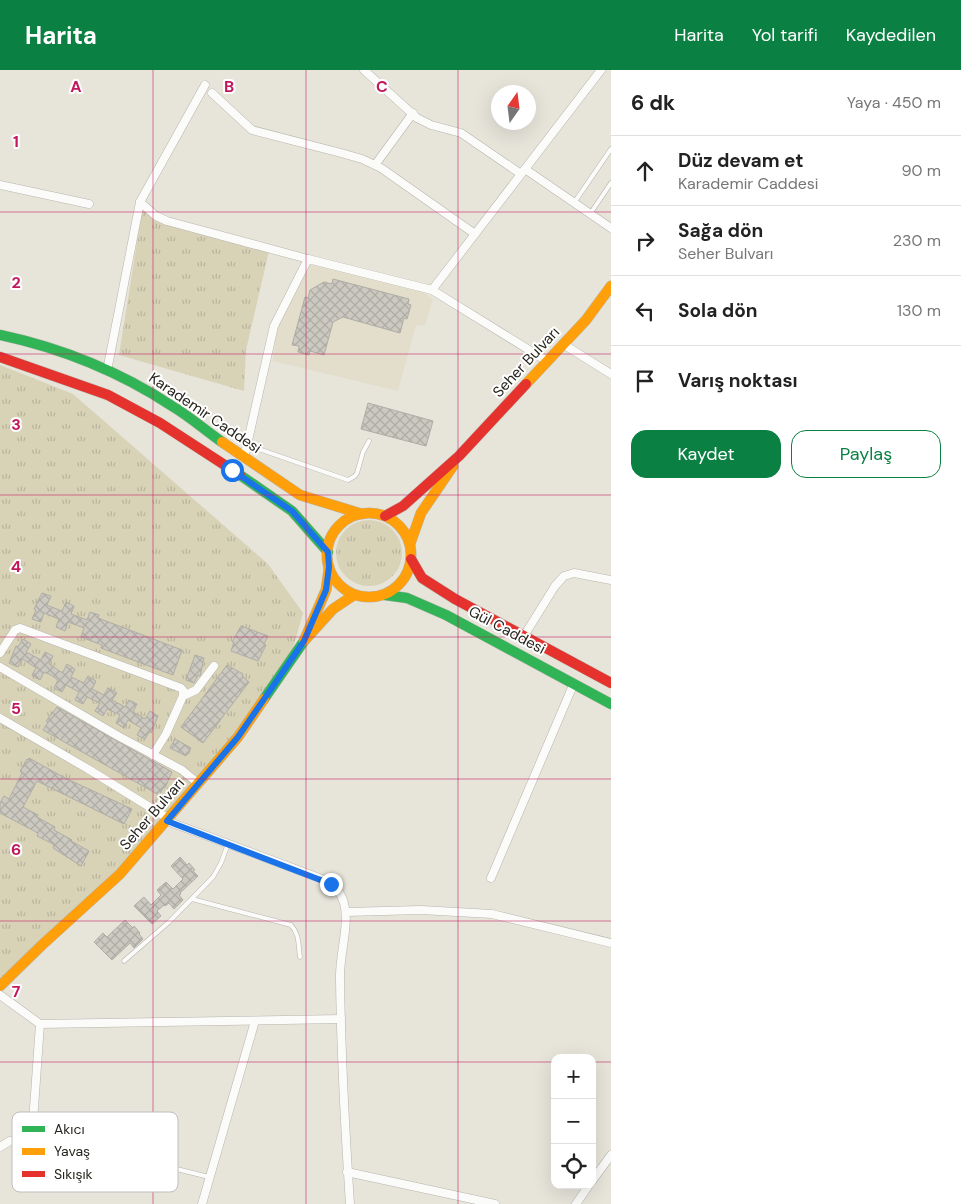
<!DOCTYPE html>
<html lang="tr">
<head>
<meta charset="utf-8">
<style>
	:root { --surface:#fff; --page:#f2f2f2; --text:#222; --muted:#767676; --line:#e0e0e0; --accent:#0b8043 }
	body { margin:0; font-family:"DM Sans",sans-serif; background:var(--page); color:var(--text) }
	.controls { position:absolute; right:15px; bottom:15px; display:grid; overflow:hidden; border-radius:10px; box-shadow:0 5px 20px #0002 }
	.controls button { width:45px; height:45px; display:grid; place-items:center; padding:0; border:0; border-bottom:1px solid var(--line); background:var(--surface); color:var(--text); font:25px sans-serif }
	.compass { position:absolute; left:491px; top:15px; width:45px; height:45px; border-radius:50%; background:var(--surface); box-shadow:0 5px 20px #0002; rotate:14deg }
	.stop { position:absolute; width:15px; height:15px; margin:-11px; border:4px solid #1a73e8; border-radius:50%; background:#fff }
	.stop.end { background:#1a73e8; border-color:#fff; box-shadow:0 1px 5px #0008 }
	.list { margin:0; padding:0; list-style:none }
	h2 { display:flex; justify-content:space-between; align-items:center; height:65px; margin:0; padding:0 20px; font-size:21px }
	h2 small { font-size:16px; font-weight:400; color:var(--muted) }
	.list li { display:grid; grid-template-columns:32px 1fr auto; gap:15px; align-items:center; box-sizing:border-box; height:70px; padding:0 20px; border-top:1px solid var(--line) }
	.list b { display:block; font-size:19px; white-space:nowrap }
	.list p { margin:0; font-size:16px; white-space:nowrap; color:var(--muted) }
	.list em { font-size:16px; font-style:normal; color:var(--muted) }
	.actions { display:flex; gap:10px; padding:15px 20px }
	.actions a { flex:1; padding:11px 0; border:1px solid var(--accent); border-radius:15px; text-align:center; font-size:18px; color:var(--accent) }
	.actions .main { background:var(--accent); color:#fff }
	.icon { flex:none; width:28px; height:28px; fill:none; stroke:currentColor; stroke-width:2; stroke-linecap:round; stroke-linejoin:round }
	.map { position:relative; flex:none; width:611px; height:1134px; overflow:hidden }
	header { display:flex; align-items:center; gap:30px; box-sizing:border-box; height:70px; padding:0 25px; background:var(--accent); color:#fff }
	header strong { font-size:24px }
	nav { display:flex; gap:28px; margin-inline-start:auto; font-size:18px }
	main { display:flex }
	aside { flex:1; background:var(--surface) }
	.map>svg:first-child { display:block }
</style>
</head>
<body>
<header>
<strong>Harita</strong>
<nav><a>Harita</a><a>Yol tarifi</a><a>Kaydedilen</a></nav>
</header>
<main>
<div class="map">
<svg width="611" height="1134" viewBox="0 0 611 1134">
	<defs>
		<pattern id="grass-tufts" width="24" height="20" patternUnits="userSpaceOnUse" patternTransform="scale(1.25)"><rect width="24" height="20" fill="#d8d2b7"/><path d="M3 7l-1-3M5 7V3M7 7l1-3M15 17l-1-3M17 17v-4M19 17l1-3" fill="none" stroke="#b9b49d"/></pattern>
		<pattern id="building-cross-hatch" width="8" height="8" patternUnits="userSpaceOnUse" patternTransform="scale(1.25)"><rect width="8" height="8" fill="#ccc9c1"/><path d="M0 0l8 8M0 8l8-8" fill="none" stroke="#afaca5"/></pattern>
	</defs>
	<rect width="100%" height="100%" fill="#e7e4da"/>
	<path fill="#e2decb" d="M316,194L423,222L433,229L425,256L416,255L398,321L273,291L276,265L285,239L310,196Z"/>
	<g fill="url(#grass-tufts)">
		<path d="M142,141L269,181L246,280L244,321L119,285Z"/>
		<path d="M0,295L73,324L268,494L303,543L291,585L268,622L178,739L0,916Z"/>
		<circle cx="369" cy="483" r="33"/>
	</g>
	<g fill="url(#building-cross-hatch)" stroke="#afada5">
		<path d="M333,209L409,229L408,234L411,235L407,249L404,248L400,263L343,247L333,252L324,285L310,281L309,285L298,282L299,276L292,275L305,227L308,228L310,220L324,212L332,214Z"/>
		<path d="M368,333L433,351L426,376L361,359Z"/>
		<path d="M42,523L51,526L47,535L49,536L62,541L66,532L74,536L71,544L87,550L90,542L99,545L98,548L182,580L173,605L101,578L102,575L81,567L84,558L68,552L65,561L56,557L59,549L44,543L41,552L32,549L36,540L34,539Z"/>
		<path d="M241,556L268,566L264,574L266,575L258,591L231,581L234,572H232Z"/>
		<path d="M23,569L31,574L26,582L41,590L45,582L53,586L49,594L61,602H63L67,594L75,599L71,607L84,613L88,606L96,611L92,619L104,625L108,618L117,623L112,630L125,637L129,630L137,634L133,642L145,649L150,641L158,646L151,663L149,662L145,669L137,665L141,658L128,650L124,658L116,653L120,645L107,639L103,646L95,641L100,633L87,627L83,634L75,630L79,622L66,615L62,622L54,618L58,610L51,605L44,602L40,610L32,605L36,598L24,590L22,589L18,597L9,593L16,576L18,577Z"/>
		<path d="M195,585L204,588L200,606L198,605L194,613L186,610Z"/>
		<path d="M227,595L243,604L242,606L249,612L203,673L181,657Z"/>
		<path d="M57,637L172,702L165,718L164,717L159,725L43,660L48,652L46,651Z"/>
		<path d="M175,669L191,678L186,686L170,678Z"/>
		<path d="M29,688L65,708L132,739L124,754L37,711L23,737L38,745L37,747L55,757L54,760L72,770L71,771L89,781L81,796L53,778L54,776L53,774L37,766L38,764L36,762L0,743V733L4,726L9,729L22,703L20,701L27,689L28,690Z"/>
		<path d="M180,787L187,795L189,793L195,800L193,801L198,806L180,823L181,824L179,825L183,830L174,839L169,833L165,836L164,835L157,841L161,846L152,854L134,836L144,827L151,835L161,825L157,820L166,812L173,819L183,809L171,796Z"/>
		<path d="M125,850L133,858L134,856L140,863L139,864L143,869L134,878L130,873L112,890L94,872L103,863L107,867Z"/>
	</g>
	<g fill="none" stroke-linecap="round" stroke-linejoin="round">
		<g stroke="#b7b5ad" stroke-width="5">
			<g id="lane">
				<path d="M574,133L611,79"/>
				<path d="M590,144L611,113"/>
				<path d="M247,375L348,410L355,406L357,403L363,382L369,371"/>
				<path d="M192,829L291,855C300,865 298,875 300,887"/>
				<path d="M124,891L169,852L213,807L221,793L228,774"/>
				<path d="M140,1090L209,1107"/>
			</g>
		</g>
		<g stroke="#b7b5ad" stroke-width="9">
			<g id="street">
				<path d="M364,0L417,48L431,55L461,63L521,104"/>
				<path d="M212,23L252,60L341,83L362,89L381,98L475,164"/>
				<path d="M375,95L413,43"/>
				<path d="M525,99L611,158"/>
				<path d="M0,115L89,134"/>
				<path d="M140,132L156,146L167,151L308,189"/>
				<path d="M432,220L601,0"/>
				<path d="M563,274L611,304"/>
				<path d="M107,301L140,132L205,15"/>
				<path d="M244,388L274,256L308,189L432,220L547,291"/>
				<path d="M524,566L555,516L564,506L574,503L611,510"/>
				<path d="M0,583L15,560L20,558L181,618L183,620V626L166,664L153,685"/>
				<path d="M0,597L118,666L182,700L199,714"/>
				<path d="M183,626L196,620L214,596"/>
				<path d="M0,648L88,699L169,749"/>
				<path d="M167,751L322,809C332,814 341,821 344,833C350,854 339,886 340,909C341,984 345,1059 350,1134"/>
				<path d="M491,808L574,613"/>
				<path d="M346,842L421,840L492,844L611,873"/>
				<path d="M0,925L40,954L341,949"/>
				<path d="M0,1077L10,1071L32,1066L40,954"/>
				<path d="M347,1102L495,1134"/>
				<path d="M592,1111L611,1085"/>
				<path d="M202,1134L255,951"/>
				<path d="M576,1134L589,1115"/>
			</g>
		</g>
		<g stroke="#b7b5ad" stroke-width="11">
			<g id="fast">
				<path d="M0,265C61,278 120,302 172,336C189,346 205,360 222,372"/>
				<path d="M240,405L292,441L328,482"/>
				<path d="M385,525L407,528L446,545L611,634"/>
				<path d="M264,629L304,571"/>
			</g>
		</g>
		<g stroke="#b7b5ad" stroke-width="11">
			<g id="slow">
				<path d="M526,314L586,250L611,216"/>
				<path d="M222,372L300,425L362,444"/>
				<circle cx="369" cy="485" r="42"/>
				<path d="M410,474L421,443L453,396"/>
				<path d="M329,498L326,520L304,571L333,539L354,525"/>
				<path d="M0,916L42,875L120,804L238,667L264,629"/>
			</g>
		</g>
		<g stroke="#b7b5ad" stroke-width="11">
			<g id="jam">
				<path d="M0,287L108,325L160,353L240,405"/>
				<path d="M385,446L403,436L459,386L526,314"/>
				<path d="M411,489L422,508L455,529L611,613"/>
			</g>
		</g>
		<use href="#lane" stroke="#fbfbf9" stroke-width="4"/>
		<use href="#street" stroke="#fbfbf9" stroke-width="8"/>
		<use href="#fast" stroke="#30b455" stroke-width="10"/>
		<use href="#slow" stroke="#ff9f0a" stroke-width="10"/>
		<use href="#jam" stroke="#e5322d" stroke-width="10"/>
	</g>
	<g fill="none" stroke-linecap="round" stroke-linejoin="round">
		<path stroke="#1a73e8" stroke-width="6" d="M232,400L292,441L328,482L329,497L326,520L304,571L238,667L167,751L331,814"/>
	</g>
	<path fill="none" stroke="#c2185b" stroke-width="1" stroke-opacity="0.55" d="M153,0V1134M306,0V1134M458,0V1134M0,142H611M0,284H611M0,425H611M0,567H611M0,709H611M0,851H611M0,992H555M592,992H611"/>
	<g text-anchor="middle" stroke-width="4" stroke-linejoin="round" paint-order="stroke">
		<g font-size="15" fill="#27251e" stroke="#fff">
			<text transform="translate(526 292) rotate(-47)" y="5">Seher Bulvarı</text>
			<text transform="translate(205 343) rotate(34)" y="5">Karademir Caddesi</text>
			<text transform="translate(507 560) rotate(28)" y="5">Gül Caddesi</text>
			<text transform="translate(152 744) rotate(-49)" y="5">Seher Bulvarı</text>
		</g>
	</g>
	<rect x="12" y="1042" width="166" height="80" rx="8" fill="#fff" stroke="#bebebc" stroke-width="1"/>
	<rect x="22" y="1056" width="23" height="6" fill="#30b455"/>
	<rect x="22" y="1078" width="23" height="7" fill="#ff9f0a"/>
	<rect x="22" y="1101" width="23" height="6" fill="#e5322d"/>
	<g font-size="14" fill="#27251e">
		<text x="54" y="1064">Akıcı</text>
		<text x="54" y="1086">Yavaş</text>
		<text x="54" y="1109">Sıkışık</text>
	</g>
	<g font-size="16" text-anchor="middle" font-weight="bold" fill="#c2185b" stroke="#fff" stroke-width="4" stroke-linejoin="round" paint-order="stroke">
		<text x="76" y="22">A</text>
		<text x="229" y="22">B</text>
		<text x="382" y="22">C</text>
		<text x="16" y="77">1</text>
		<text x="16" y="218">2</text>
		<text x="16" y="360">3</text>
		<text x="16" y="502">4</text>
		<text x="16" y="644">5</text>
		<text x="16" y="785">6</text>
		<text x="16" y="927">7</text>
	</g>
</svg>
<div class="controls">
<button>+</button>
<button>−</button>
<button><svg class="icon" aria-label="locate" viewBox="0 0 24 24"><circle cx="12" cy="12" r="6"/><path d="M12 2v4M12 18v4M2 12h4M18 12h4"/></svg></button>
</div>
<svg class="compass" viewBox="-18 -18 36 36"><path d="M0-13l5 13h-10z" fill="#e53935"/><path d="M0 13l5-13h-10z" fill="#767676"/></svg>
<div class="stop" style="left:232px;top:400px"></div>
<div class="stop end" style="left:331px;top:814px"></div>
</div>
<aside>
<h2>6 dk<small>Yaya · 450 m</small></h2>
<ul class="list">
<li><svg class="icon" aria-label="ahead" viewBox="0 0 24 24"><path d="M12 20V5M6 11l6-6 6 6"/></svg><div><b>Düz devam et</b><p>Karademir Caddesi</p></div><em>90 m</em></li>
<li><svg class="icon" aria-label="right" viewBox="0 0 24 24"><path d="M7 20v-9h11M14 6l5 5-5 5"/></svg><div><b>Sağa dön</b><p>Seher Bulvarı</p></div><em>230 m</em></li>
<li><svg class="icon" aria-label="left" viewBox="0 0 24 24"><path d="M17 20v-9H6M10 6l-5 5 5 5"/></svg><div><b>Sola dön</b></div><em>130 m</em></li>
<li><svg class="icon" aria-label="arrive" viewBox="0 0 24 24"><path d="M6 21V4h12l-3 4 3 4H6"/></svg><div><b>Varış noktası</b></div></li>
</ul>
<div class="actions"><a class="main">Kaydet</a><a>Paylaş</a></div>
</aside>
</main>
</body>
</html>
